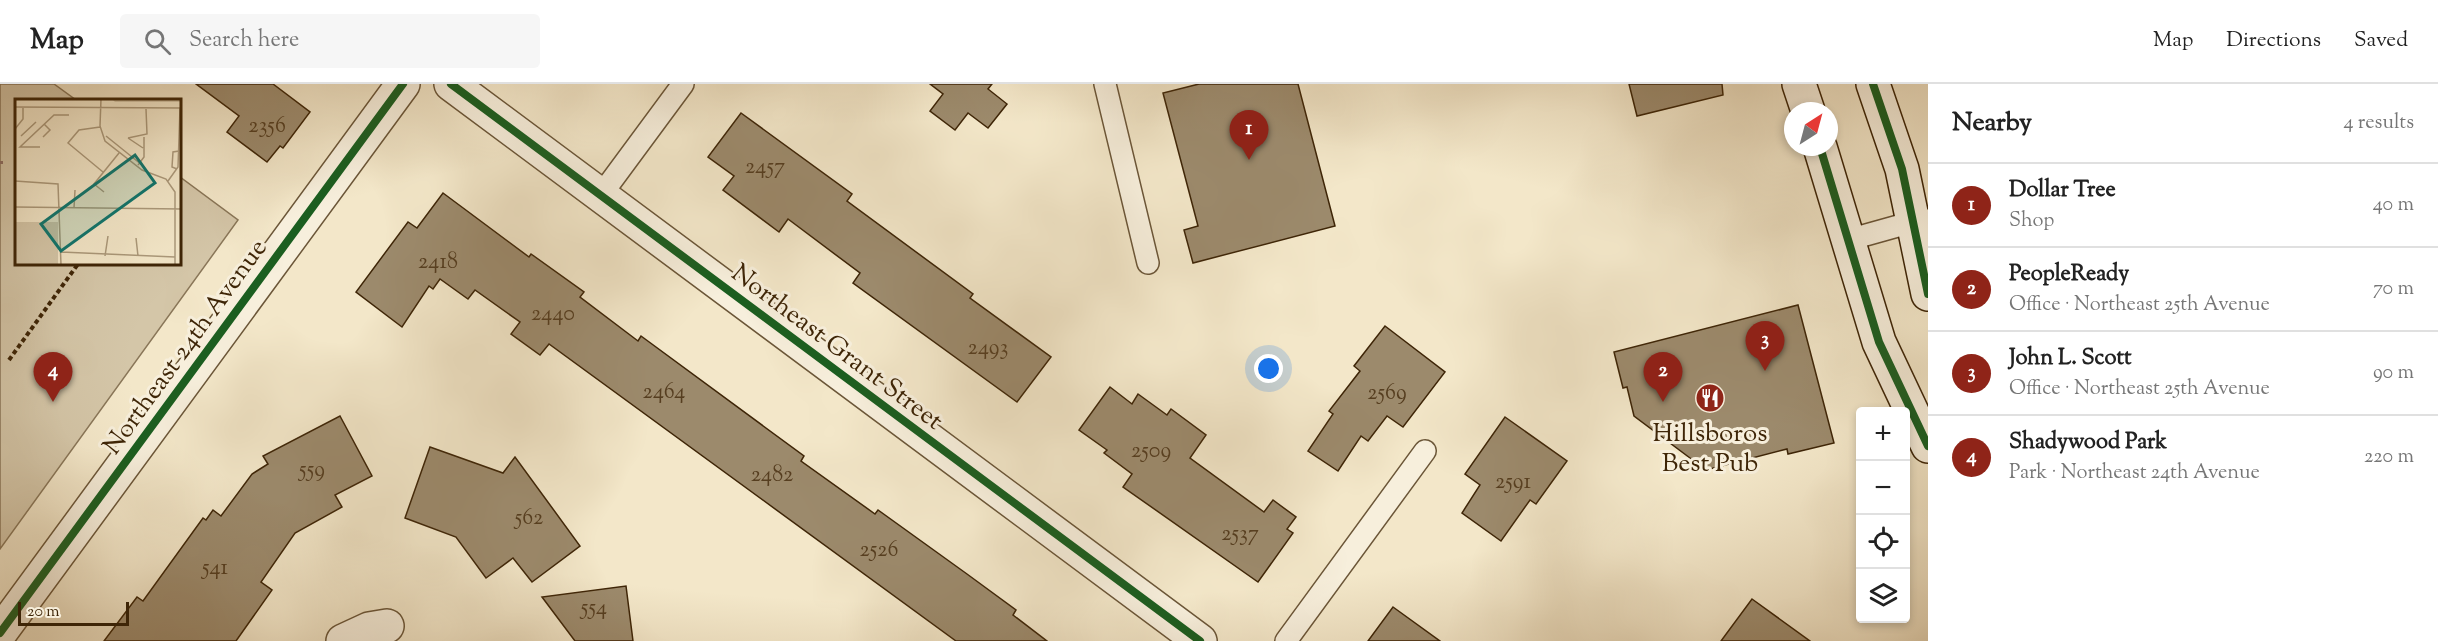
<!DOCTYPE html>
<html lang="en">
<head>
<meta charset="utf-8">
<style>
	:root { --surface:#fff; --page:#f6f6f6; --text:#222; --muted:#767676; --line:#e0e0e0; --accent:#8f2418 }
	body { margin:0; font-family:"Sorts Mill Goudy",serif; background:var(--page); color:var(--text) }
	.controls { position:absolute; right:18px; bottom:18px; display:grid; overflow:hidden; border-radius:6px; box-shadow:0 3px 9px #0003 }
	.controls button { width:54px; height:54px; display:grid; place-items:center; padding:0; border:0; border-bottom:2px solid var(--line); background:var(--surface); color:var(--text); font:30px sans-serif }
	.compass { position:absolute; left:1784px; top:18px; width:54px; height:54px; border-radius:50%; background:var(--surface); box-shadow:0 3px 9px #0003; rotate:36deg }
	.scale { position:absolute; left:18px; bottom:15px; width:111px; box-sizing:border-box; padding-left:6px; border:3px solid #3e2507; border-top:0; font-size:16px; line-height:21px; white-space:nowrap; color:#3e2507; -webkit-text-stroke:4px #f7efdc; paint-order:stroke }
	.you { position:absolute; left:1269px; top:285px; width:21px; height:21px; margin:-15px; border:4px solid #fff; border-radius:50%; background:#1a73e8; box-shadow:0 0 0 9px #1a73e833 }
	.badge { display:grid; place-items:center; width:39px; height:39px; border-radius:50%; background:var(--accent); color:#fff; font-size:20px; font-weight:700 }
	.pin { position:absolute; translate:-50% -50px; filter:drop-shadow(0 2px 3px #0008) }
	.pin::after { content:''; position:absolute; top:32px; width:21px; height:18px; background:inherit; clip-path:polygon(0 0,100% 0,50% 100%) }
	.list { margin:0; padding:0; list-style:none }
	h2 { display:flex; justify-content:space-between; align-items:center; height:78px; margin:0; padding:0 24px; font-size:26px }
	h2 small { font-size:20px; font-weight:400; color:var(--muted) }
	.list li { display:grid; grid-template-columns:39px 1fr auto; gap:18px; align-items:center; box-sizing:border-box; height:84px; padding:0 24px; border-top:2px solid var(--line) }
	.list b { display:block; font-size:22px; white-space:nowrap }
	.list p { margin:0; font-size:20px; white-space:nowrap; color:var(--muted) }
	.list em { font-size:20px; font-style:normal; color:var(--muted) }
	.icon { flex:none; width:33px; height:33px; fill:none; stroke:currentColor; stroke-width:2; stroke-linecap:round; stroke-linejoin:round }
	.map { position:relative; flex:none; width:1928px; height:557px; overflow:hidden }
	header { display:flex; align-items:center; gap:36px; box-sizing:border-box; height:84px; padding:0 30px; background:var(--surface); border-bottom:2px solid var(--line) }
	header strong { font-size:28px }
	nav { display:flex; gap:33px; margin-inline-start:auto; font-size:21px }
	.search { width:420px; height:54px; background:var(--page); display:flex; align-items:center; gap:15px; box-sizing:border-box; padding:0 21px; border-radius:6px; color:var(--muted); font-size:22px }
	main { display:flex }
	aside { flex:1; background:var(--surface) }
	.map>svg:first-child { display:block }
</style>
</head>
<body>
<header>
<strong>Map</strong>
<div class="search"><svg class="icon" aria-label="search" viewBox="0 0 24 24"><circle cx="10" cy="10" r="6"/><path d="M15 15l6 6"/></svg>Search here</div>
<nav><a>Map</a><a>Directions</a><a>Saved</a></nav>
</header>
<main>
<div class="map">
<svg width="1928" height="557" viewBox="0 0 1928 557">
	<rect width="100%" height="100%" fill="#f3e7c9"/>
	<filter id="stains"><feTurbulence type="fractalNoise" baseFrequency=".00333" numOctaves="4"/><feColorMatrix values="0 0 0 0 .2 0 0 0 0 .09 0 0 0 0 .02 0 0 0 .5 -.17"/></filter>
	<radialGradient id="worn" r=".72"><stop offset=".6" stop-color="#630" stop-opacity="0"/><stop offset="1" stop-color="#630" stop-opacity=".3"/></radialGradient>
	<path fill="#d4c6a8" stroke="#897658" stroke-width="1.5" d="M0,0H54L76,16H16V180H180V93L238,136L0,465Z"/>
	<g fill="#9c8a6c" stroke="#3e2507" stroke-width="1.5">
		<path d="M196,0H273L310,28L283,64L280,62L267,78L227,48L239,32Z"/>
		<path d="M930,0H992L988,5L1007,20L988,44L968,29L955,46L930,27L943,10Z"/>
		<path d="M1199,0H1298L1335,142L1193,179L1184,146L1198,142L1163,9Z"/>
		<path d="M1629,0H1722L1723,11L1637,32Z"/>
		<path d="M741,29L852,110L847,117L973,210L970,214L1051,273L1017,318L853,199L860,189L788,135L779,148L723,106L734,92L708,73Z"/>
		<path d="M443,109L529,173L531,170L584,208L580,213L638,257L641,252L804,372L801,377L875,430L878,426L967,490L1016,526L1013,531L1047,557H956L549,260L540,271L511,250L520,238L475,206L468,215L440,195L433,205L429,202L402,243L356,208L408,138L417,144Z"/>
		<path d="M1798,221L1834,359L1788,370L1787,365L1706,386L1634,332L1627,303L1623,304L1614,268Z"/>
		<path d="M1385,242L1445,288L1403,343L1387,332L1368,357L1361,352L1338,387L1308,367L1333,330L1329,327L1360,287L1354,282Z"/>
		<path d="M1110,303L1132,320L1138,310L1167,331L1171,325L1206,351L1190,374L1264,428L1273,416L1296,433L1287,445L1293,449L1258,498L1123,403L1132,390L1104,369L1107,366L1079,346Z"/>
		<path d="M340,332L372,392L335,411L342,423L295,449L261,498L272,506L236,557H104L137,513L143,517L203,434L206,436L213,426L221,432L252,390L268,380L263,372Z"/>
		<path d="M1505,333L1567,377L1536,420L1530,416L1501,457L1462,429L1480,401L1465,390Z"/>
		<path d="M430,363L503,389L515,373L580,462L532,498L513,474L486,494L456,453L405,434Z"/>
		<path d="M626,502L633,557H575L542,513Z"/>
		<path d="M1752,515L1810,557H1721Z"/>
		<path d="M1393,523L1440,557H1368Z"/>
	</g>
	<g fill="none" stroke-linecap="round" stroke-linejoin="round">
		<g stroke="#6b5638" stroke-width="24">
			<g id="lane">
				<path d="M1105,0L1148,179"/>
				<path d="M601,111L683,0"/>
				<path d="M1848,156L1923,135"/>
				<path d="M1286,557L1425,367"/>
			</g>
		</g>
		<g stroke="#6b5638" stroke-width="36">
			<g id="street">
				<path d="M451,0L1200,557"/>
				<path d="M0,549L403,0"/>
				<path d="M343,557L369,545L387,542"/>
			</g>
		</g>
		<g stroke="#3e2507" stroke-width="36">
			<g id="secondary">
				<path d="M1799,0L1808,27"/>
				<path d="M1873,0L1902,85L1928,210"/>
				<path d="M1820,63L1879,258L1928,362"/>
			</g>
		</g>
		<path stroke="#3e2507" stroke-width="4" stroke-dasharray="4.5 3" stroke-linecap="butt" d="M9,276L78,180"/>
		<use href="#lane" stroke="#f7efdc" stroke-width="21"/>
		<use href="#street" stroke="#f7efdc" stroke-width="33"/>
		<use href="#secondary" stroke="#f7efdc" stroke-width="33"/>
		<path stroke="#8d6e63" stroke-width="6" stroke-dasharray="12 6" stroke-linecap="butt" d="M0,77V80"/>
		<g stroke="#f7efdc" stroke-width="11">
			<g id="cycleway">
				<path d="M451,0L1200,557"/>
				<path d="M1873,0L1902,85L1928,210"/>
				<path d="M1820,63L1879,258L1928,362"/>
				<path d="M0,549L403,0"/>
			</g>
		</g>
		<use href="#cycleway" stroke="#1b5e20" stroke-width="8"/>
	</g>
	<defs>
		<g id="restaurant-disc" transform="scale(1.5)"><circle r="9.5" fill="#8f2418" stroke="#f7efdc"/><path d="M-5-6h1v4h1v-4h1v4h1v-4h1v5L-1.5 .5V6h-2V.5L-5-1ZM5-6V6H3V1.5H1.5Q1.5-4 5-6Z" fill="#fff"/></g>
	</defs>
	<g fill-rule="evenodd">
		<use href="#restaurant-disc" x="1710" y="314"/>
	</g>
	<g text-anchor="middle" stroke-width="6" stroke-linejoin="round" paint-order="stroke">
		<g font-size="22" fill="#563e20">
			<text x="267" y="48">2356</text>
			<text x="765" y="89">2457</text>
			<text x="438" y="184">2418</text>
			<text x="553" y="236">2440</text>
			<text x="988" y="270">2493</text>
			<text x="664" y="314">2464</text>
			<text x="1387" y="315">2569</text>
			<text x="1151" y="373">2509</text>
			<text x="312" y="392">559</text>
			<text x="772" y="397">2482</text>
			<text x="1513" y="404">2591</text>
			<text x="529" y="440">562</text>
			<text x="1240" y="456">2537</text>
			<text x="879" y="472">2526</text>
			<text x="215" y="490">541</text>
			<text x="594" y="530">554</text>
		</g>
		<g font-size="26" fill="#3e2507" stroke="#f7efdc">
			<text transform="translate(184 262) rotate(-54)" y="9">Northeast 24th Avenue</text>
			<text transform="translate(838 262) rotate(37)" y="9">Northeast Grant Street</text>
		</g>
		<g font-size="26" fill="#3e2507" stroke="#f7efdc">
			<text x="1710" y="357">Hillsboros<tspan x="1710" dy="30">Best Pub</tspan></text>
		</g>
	</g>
	<g transform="translate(15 15)">
		<rect width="166" height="166" fill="#f3e7c9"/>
		<path d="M97,0H166L167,3H100ZM0,123H43V166H0Z" fill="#d4c6a8"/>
		<path fill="none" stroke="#ab997b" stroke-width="1.5" d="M86,0L85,27L90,42L127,71L151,80L160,93V166M0,8L167,9M85,28L64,31L53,44L88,73M0,30L8,20V9M6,37L21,23M91,37L127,66M28,38L35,31L29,25M113,39L132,35L131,10M113,39L128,49M25,48H5L39,16H54M123,66L129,58V38M162,70L157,68L158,53L164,52M0,82L43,85L46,166M153,82L163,68L165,9M89,93L79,85L104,54M0,108L167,110M59,109L60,91M121,139L123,157M46,153L160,158M90,157L93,137"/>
		<path fill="#0f766e" fill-opacity="0.15" stroke="#0f766e" stroke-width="3" d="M120,56L140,84L46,152L26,125Z"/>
		<rect width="166" height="166" fill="none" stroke="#3e2507" stroke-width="3"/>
	</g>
	<rect width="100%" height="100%" filter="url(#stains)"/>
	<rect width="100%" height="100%" fill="url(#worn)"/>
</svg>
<div class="controls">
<button>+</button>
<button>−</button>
<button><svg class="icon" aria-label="locate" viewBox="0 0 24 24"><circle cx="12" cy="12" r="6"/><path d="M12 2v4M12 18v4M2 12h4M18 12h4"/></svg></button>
<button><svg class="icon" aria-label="layers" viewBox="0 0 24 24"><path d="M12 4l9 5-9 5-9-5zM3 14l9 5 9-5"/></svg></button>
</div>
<svg class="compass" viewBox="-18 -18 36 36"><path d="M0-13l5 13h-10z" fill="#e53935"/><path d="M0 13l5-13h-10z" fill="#767676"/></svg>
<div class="scale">20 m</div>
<div class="you"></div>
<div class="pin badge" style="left:1249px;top:76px">1</div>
<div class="pin badge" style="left:1663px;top:318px">2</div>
<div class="pin badge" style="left:1765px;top:287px">3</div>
<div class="pin badge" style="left:53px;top:318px">4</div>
</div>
<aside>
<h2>Nearby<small>4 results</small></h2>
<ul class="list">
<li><span class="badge">1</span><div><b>Dollar Tree</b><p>Shop</p></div><em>40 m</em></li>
<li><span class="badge">2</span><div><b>PeopleReady</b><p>Office · Northeast 25th Avenue</p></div><em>70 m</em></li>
<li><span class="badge">3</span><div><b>John L. Scott</b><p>Office · Northeast 25th Avenue</p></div><em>90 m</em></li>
<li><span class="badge">4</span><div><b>Shadywood Park</b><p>Park · Northeast 24th Avenue</p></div><em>220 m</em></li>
</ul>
</aside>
</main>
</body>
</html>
